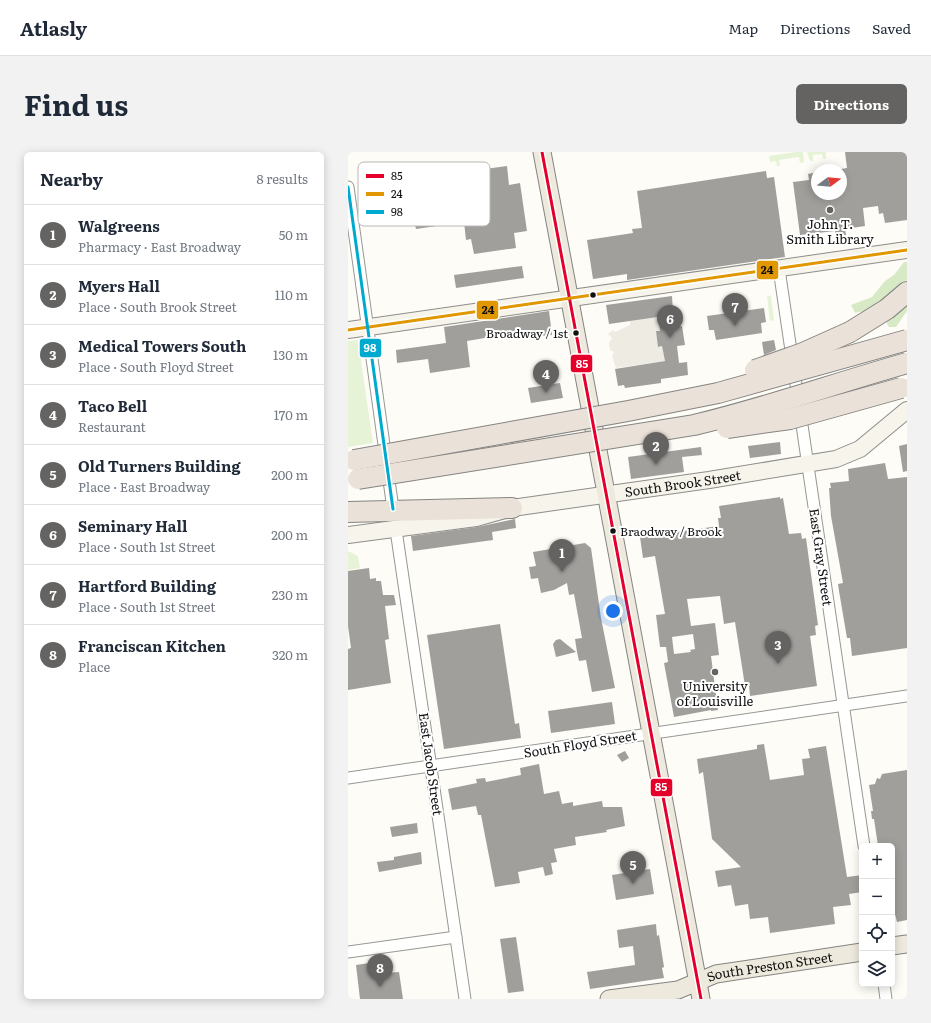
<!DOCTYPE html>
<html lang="en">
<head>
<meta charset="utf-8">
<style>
	:root { --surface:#fff; --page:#f2f2f3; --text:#1f2937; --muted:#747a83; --line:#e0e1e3; --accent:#646362 }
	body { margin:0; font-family:Literata,serif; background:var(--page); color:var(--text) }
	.controls { position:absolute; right:12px; bottom:12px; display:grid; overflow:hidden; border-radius:6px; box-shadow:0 2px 10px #0003 }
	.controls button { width:36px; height:36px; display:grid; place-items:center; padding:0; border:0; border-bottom:1px solid var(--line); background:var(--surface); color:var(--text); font:20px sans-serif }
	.compass { position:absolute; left:463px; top:12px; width:36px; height:36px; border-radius:50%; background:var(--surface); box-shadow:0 2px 10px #0003; rotate:74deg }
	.you { position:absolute; left:265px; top:459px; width:14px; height:14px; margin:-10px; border:3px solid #fff; border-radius:50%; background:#1a73e8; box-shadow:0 0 0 6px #1a73e833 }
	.badge { display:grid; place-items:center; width:26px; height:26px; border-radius:50%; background:var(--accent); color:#fff; font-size:13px; font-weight:700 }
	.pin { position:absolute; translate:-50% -33px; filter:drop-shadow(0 1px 2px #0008) }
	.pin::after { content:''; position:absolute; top:21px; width:14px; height:12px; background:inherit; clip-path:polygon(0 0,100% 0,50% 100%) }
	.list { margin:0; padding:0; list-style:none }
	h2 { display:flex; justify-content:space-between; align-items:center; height:52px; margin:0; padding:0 16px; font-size:17px }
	h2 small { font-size:13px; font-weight:400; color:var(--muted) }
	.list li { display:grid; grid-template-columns:26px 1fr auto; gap:12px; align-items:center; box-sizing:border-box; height:60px; padding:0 16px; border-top:1px solid var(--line) }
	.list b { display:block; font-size:15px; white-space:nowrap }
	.list p { margin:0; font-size:13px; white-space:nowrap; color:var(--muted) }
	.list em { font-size:13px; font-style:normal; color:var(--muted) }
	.icon { flex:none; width:22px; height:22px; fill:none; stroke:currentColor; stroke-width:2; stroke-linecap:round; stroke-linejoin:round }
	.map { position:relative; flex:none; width:559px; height:847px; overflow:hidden; border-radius:6px }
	header { display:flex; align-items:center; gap:24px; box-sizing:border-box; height:56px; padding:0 20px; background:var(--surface); border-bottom:1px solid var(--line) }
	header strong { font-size:19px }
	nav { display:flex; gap:22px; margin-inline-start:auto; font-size:14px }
	.intro { display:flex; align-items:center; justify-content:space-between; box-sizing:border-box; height:96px; padding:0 24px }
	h1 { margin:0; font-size:28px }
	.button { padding:10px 18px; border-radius:6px; background:var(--accent); color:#fff; font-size:14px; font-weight:700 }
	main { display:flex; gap:24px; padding:0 24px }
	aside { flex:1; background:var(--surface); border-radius:6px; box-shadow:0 2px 10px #0003 }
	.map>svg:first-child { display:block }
</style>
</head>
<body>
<header>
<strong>Atlasly</strong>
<nav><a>Map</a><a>Directions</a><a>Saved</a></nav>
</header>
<div class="intro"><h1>Find us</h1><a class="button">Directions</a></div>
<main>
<aside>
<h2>Nearby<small>8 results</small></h2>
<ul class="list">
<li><span class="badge">1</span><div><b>Walgreens</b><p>Pharmacy · East Broadway</p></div><em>50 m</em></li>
<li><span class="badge">2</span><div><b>Myers Hall</b><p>Place · South Brook Street</p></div><em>110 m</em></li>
<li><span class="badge">3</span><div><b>Medical Towers South</b><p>Place · South Floyd Street</p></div><em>130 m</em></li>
<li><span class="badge">4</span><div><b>Taco Bell</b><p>Restaurant</p></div><em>170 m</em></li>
<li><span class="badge">5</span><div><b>Old Turners Building</b><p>Place · East Broadway</p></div><em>200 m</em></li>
<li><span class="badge">6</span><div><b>Seminary Hall</b><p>Place · South 1st Street</p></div><em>200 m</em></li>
<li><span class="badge">7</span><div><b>Hartford Building</b><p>Place · South 1st Street</p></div><em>230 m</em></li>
<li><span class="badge">8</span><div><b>Franciscan Kitchen</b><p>Place</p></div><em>320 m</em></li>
</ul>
</aside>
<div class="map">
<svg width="559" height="847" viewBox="0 0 559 847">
	<rect width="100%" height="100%" fill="#fdfcf7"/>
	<g fill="#e7f3d7">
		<path d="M448,0H455L456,10L452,11L451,5L431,8L432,14H429L428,9L422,10L421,4Z"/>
		<path d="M459,0H478V7H475L474,2L465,3V9H462Z"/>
		<path d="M419,144H423L426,168L422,169Z"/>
		<path d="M10,188L25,291L0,295V189Z"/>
		<path d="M0,399L10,404L12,416L0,418Z"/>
	</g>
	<g fill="#d8eac5">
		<path d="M556,110H559V128L524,157L507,161L503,153L524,145L537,129L546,123Z"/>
		<path d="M559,145V159L548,175H541L539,172V165Z"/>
	</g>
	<path fill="#edebe2" d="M310,165L312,179H308L311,195L314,194L317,209L268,216L264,204L266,200L262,198L261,191L264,186L260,182L265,178L267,180L282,173V169Z"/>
	<g fill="#a19f9c" fill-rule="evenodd">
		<path d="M497,0H559V68L537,71L535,61L531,62L530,54L515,56L517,74L497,77L498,83L488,84L487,79L452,83L445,30L461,28L460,22L469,20V42H493V17L499,16Z"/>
		<path d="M159,14L161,33L172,31L179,79L166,81L168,96L126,102L123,87L118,88L116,70L68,77L67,73H64L60,41L95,36L96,45L140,39L137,17Z"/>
		<path d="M418,19L419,26L426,25L437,105L286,127L279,128V122L245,127L239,88L285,81L284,77L294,76L289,39Z"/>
		<path d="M174,114L176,126L108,136L106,123Z"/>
		<path d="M324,144L326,175L334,174L337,193L329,194L331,211L339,210L340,223L313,227V231L277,236L276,233L270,234L267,217L317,209L314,194L310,195L308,179H312L310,165L261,172L258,153Z"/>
		<path d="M416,156L418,170L413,171L414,181L368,188L366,178H361L359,164Z"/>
		<path d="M201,159L204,183L168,186L167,181L119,189L122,215L82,221L80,207L49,211L48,198L98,191L96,175Z"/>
		<path d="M426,188L428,198L416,203L414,190Z"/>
		<path d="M212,231L215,246L183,251L180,236Z"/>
		<path d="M432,290L433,302L402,306L400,294Z"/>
		<path d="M559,292V319L555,320L551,294Z"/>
		<path d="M353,295L354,303L334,305L336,320L283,327L280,305Z"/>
		<path d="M537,311L540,327L559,325V496L504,504L502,486H499L491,439L490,432L495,431L483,364L481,336H483L482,331L501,329L500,317Z"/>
		<path d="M432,345V347L435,346L441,382L453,381L454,387L458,386L470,473L467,474L468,483L462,484L469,534L402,544L401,533L397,534L387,470L376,472L372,444L339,447L343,474L367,471L371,503L363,504L370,558L363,559V558L326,565L316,511L320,510L318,495H312L308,463L317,462L307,404L295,406L292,385L371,374L370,366H373L371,354ZM345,482L347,497L342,498L343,500L326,502L324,485Z"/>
		<path d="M167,367L168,376L144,380L145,388L65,399L63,384L129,375Z"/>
		<path d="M237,391L243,396L253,466L267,536L244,540L238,508L231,509L229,500L227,487L234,486L226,442L221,443L219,431L206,438L193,441L190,426L183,427L181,415L188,414L185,400Z"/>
		<path d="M21,416L22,427L28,426V429H33L35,443H46L48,453L37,454L41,487L37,488L43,531L0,538V497L3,496L0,474V419Z"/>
		<path d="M152,472L167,572L171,571L173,586L96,597L79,483Z"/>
		<path d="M212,487L228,500L208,505L205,492L208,488Z"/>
		<path d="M264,550L267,572L203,581L200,559Z"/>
		<path d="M416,592L422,628L456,623L454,607L462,606L460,597L478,594L499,725L514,723V740L501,742L503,753L485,755L487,772L422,781L420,765L402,767L400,752L387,754L383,733L370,735L367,719L393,715L364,687L355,620L351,622L349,607L409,597V593Z"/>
		<path d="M277,599L281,606L274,610L269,603Z"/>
		<path d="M191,612L196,642L211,639L214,652L225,650V654L254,649L255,655H274L277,674L258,678L259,680L227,685L228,693L206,697L209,710L203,711L205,722L197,724L195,715L170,720L172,731L147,735L133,663H130L128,654L104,658L100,637L129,631L128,627L137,626L138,630L173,623L172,616Z"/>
		<path d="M559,618V768L549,770L547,762L544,760V694H530L526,667H524L523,659H525L521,633L527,632L529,626L532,627L534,622Z"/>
		<path d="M69,671L70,681L44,685L42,675Z"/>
		<path d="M73,700L74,712L31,720L29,710L46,708V705Z"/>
		<path d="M302,717L306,742L268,748L264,723Z"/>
		<path d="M308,772L309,784L311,783L316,815L314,816L316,826L242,837L239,820L287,813L285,794L271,796L269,778Z"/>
		<path d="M168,785L176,839L160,841L152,787Z"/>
		<path d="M28,810L29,815L36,814L37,821L51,820L55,847H12L8,813Z"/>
	</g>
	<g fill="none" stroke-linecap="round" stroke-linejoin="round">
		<g stroke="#979795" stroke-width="13">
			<g id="street">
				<path d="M0,35L45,357"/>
				<path d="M431,117L516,694"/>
				<path d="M48,378L117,847"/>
				<path d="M0,626L559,544"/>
				<path d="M0,800L108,785"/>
				<path d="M536,832L538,847"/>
			</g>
		</g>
		<g stroke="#8e8d8b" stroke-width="18">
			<g id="secondary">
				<path d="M0,178L559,98"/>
				<path id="s1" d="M0,383L128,366L164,356L361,328L488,307L512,297L559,258"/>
			</g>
		</g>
		<g stroke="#858482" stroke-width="19">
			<g id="primary">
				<path d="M194,0L353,847"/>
				<path d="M544,794L559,792"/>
				<path id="s2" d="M261,847L330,838L368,822L514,800"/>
			</g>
		</g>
		<g stroke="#858482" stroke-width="22">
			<g id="highway">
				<path d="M502,180L539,157L559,140"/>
				<path d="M0,360L164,356"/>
			</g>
		</g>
		<use href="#street" stroke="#fffffe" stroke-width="11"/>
		<use href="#secondary" stroke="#f6f4eb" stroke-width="16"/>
		<use href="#primary" stroke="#ede9dc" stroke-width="17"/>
		<use href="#highway" stroke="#eae1d8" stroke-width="20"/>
		<g stroke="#858482" stroke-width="22" stroke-linecap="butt">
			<g id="highway-bridge">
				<path d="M407,218L455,201L502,180"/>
				<path d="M379,276L442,267L553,236"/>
				<path d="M6,308L280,259L370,241L559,188"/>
				<path d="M10,327L346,273C418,256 488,231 559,211"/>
			</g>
		</g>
		<use href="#highway-bridge" stroke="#eae1d8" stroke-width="20"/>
		<g stroke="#fff" stroke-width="6">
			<path id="bus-1" d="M194,0L353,847"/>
		</g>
		<g stroke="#fff" stroke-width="6">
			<path id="bus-2" d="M0,178L559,98"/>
		</g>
		<g stroke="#fff" stroke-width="6">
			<path id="bus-3" d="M0,35L45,357"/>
		</g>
		<use href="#bus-1" stroke="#e4002b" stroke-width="3"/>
		<use href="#bus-2" stroke="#e09702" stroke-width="3"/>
		<use href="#bus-3" stroke="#00a9ce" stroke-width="3"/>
	</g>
	<g fill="#646362" stroke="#fff" stroke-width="1.5">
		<circle cx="482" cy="58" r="4"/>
		<circle cx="367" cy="520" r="4"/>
	</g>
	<g fill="#111" stroke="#fff" stroke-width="1.5">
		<circle cx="245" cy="143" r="3.5"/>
		<circle cx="228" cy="181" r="3.5"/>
		<circle cx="265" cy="379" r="3.5"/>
	</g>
	<g text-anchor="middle" stroke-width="4" stroke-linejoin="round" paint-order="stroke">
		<g font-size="12" fill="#111" stroke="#fff" text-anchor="end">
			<text x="220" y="186">Broadway / 1st</text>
			<text x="272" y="384" text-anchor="start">Braodway / Brook</text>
		</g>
		<g font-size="13" fill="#111" stroke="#fff">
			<text x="482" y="77">John T.<tspan x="482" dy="15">Smith Library</tspan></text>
			<text x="367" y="539">University<tspan x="367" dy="15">of Louisville</tspan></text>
		</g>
		<g font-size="13" fill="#111" stroke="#fff">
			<text dy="5" stroke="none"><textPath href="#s1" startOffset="339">South Brook Street</textPath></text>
			<text transform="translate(473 405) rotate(82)" y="5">East Gray Street</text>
			<text transform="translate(232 592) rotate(-9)" y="5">South Floyd Street</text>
			<text transform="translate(83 612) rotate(82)" y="5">East Jacob Street</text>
			<text dy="5" stroke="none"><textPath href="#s2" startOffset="165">South Preston Street</textPath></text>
		</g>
	</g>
	<rect x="10" y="10" width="132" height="64" rx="6" fill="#fff" stroke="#b8b8b8" stroke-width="1"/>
	<rect x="18" y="22" width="18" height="4" fill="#e4002b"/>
	<rect x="18" y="40" width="18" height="4" fill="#e09702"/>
	<rect x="18" y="58" width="18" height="4" fill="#00a9ce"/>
	<g font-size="11" fill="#111">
		<text x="43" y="28">85</text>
		<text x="43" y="46">24</text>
		<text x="43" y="64">98</text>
	</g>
	<g stroke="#fff" stroke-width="1.5">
		<rect x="408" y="108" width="23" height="20" rx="4" fill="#e09702"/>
		<rect x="128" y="148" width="23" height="20" rx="4" fill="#e09702"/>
		<rect x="11" y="186" width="23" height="20" rx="4" fill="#00a9ce"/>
		<rect x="222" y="202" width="23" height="19" rx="4" fill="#e4002b"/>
		<rect x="302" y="626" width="23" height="19" rx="4" fill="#e4002b"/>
	</g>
	<g font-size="11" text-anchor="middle" font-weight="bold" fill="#fff">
		<text x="22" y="200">98</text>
		<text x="234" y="216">85</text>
		<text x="313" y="639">85</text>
	</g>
	<g font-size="11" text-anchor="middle" font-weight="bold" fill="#111">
		<text x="419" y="122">24</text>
		<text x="140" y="162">24</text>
	</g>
</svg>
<div class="controls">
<button>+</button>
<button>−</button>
<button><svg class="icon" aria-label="locate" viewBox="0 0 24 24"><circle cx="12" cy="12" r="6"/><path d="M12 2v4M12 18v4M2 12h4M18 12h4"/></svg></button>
<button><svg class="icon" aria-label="layers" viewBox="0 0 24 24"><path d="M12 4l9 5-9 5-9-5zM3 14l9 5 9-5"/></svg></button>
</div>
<svg class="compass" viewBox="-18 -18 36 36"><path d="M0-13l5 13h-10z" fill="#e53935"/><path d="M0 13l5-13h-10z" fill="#747a83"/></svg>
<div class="you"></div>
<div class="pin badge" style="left:214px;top:420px">1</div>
<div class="pin badge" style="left:308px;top:313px">2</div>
<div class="pin badge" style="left:430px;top:512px">3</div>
<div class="pin badge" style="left:198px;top:241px">4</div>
<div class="pin badge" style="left:285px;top:732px">5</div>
<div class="pin badge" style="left:322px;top:186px">6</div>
<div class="pin badge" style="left:387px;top:174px">7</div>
<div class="pin badge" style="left:32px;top:835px">8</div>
</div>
</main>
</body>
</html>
